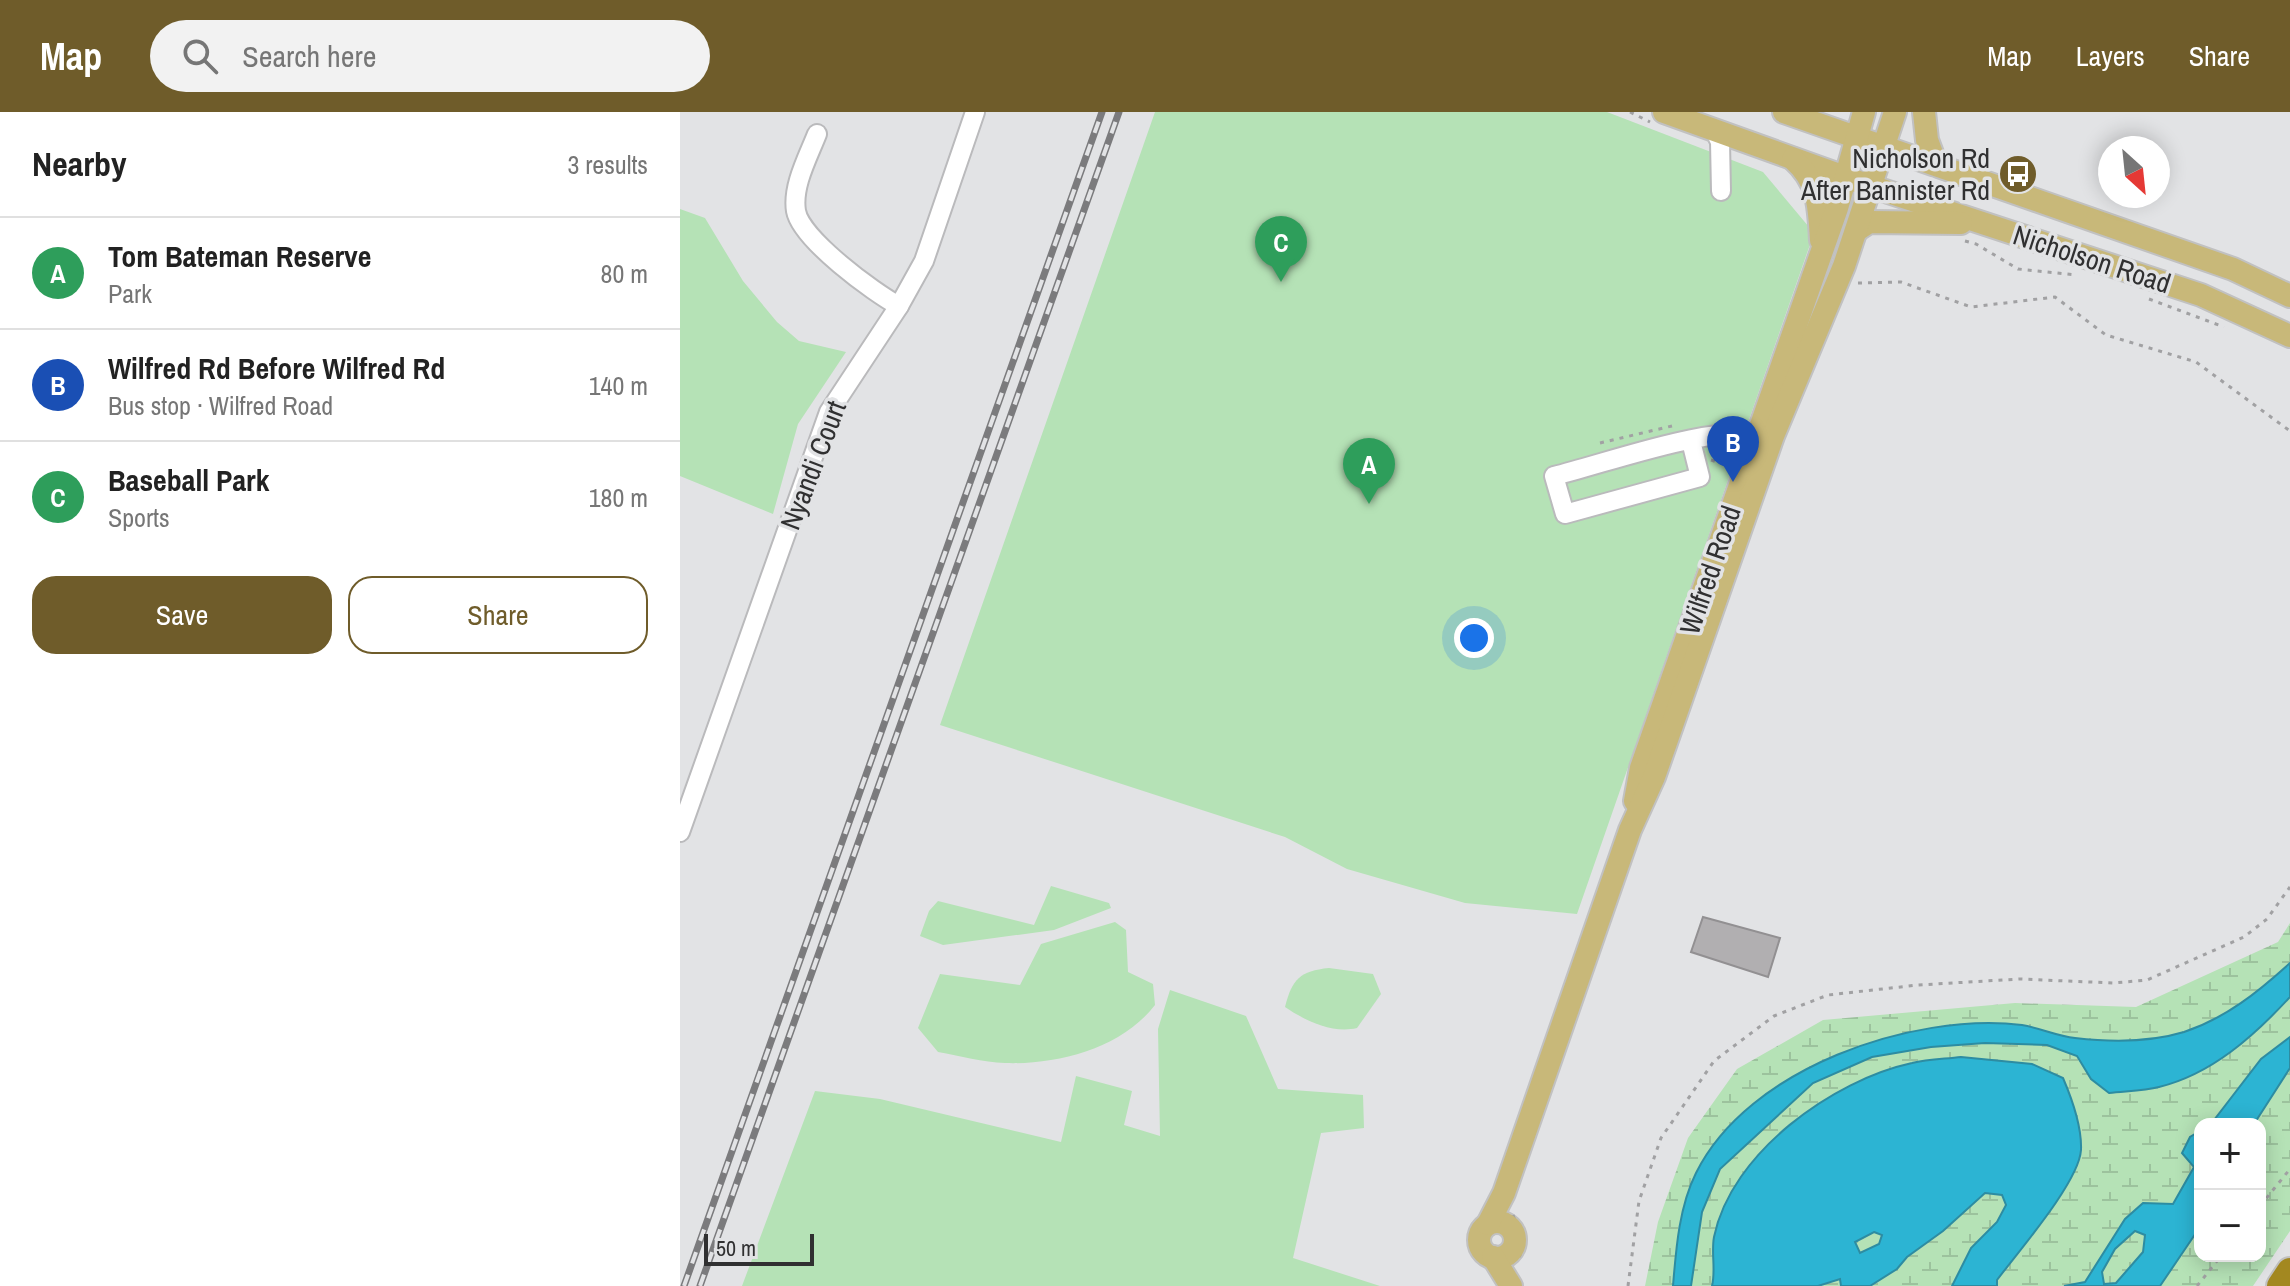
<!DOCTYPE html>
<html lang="en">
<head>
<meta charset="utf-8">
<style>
	:root { --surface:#fff; --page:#f2f2f2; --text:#222; --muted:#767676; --line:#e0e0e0; --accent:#6f5c2a }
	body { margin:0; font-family:"Archivo Narrow",sans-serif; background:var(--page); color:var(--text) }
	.controls { position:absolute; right:24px; bottom:24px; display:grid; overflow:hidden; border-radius:16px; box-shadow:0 4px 20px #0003 }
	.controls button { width:72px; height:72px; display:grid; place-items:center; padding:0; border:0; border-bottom:2px solid var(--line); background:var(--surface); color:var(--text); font:40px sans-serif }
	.compass { position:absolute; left:1418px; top:24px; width:72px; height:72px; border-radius:50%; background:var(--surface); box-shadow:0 4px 20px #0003; rotate:153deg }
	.scale { position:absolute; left:24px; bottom:20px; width:110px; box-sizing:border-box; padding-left:8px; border:4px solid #303031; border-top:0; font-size:22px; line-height:28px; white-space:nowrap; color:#303031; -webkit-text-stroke:6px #e2e3e5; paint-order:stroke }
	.you { position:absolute; left:794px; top:526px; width:28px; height:28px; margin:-20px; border:6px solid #fff; border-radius:50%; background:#1a73e8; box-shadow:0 0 0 12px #1a73e833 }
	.badge { display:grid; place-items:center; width:52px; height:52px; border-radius:50%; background:var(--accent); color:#fff; font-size:26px; font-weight:700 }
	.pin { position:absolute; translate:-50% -66px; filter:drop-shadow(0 2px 4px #0008) }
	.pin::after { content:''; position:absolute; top:42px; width:28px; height:24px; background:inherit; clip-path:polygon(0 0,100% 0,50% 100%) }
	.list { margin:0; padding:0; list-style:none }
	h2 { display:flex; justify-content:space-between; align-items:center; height:104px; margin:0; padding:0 32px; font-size:34px }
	h2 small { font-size:26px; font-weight:400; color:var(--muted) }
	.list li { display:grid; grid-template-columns:52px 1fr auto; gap:24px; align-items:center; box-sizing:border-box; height:112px; padding:0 32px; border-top:2px solid var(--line) }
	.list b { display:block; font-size:30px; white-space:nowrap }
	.list p { margin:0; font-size:26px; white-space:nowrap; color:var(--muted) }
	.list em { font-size:26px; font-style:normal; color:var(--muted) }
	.actions { display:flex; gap:16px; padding:24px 32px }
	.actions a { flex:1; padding:18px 0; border:2px solid var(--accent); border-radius:24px; text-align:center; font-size:28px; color:var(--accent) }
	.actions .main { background:var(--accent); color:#fff }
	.icon { flex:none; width:44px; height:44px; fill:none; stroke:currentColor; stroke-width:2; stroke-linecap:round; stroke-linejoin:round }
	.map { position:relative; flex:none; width:1610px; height:1174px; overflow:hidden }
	header { display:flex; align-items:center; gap:48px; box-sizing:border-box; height:112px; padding:0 40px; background:var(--accent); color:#fff }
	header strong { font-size:38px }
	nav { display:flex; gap:44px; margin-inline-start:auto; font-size:28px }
	.search { width:560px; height:72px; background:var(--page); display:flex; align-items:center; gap:20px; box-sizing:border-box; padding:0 28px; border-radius:44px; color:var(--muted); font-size:30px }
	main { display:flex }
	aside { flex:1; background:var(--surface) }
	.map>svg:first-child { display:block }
</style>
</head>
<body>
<header>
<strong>Map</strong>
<div class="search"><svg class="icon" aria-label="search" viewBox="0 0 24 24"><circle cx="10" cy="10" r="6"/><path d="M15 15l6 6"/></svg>Search here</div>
<nav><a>Map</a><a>Layers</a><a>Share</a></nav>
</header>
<main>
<aside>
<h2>Nearby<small>3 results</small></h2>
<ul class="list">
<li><span class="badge" style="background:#2e9e5b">A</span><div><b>Tom Bateman Reserve</b><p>Park</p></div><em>80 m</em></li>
<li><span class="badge" style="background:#1a4fb4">B</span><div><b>Wilfred Rd Before Wilfred Rd</b><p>Bus stop · Wilfred Road</p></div><em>140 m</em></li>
<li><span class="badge" style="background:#2e9e5b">C</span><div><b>Baseball Park</b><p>Sports</p></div><em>180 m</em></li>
</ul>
<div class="actions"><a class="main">Save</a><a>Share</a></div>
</aside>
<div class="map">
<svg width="1610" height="1174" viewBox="0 0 1610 1174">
	<defs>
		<pattern id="wetland-marsh" width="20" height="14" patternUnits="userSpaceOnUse" patternTransform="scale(2)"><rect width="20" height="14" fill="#b5e2b6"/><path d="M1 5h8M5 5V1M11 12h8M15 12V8" fill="none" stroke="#9cc29d"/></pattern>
	</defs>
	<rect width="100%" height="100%" fill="#e2e3e5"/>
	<g fill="#b5e2b6">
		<path d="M475,0H927L1083,60L1134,121L897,802L785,791L667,757L605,725L260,613Z"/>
		<path d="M0,97L25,106L63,169L97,210L119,229L166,240L118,312L93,402L0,364Z"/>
		<path d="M371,774L429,791L431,796L374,818L263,833L240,824L249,799L258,789L354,813Z"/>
		<path d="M435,810L446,818L448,860L473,872L475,893C442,936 378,953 325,951C303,950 280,944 258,940L238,916L260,862L340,873L361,832Z"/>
		<path d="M649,856L693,862L701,882L677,916C652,922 624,908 605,895C612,867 620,859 649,856Z"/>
		<path d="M490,878L566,904L598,977L683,983L684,1016L641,1021L613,1146L700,1174H62L135,979L200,987L381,1030L396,964L452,979L444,1013L480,1024L478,917Z"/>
	</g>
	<path fill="url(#wetland-marsh)" fill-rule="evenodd" d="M1610,811V1119L1573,1174H965L978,1110L1008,1026L1057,957L1143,908L1335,891L1456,895L1598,830ZM1520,1012H1580V1144H1520Z"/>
	<g fill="#2cb4d3" stroke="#2d8ca2" stroke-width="2" fill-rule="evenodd">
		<path d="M1610,851V885C1574,924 1532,962 1479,975C1463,979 1445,979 1429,981L1411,967L1397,944L1367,933L1305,931L1251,935L1192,945L1133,971L1040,1057L1022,1100L1011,1174H993C996,1137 999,1095 1016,1061C1068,956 1232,900 1342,913C1360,916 1377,924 1395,926C1430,930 1471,930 1504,920C1546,906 1578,880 1610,851Z"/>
		<path d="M1610,925V956L1574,1012H1531L1581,947Z"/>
		<path d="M1281,945L1352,952L1383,966C1392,987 1402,1014 1401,1038C1399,1070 1338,1140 1317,1168V1174H1272L1291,1136L1317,1110L1326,1093L1322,1083L1305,1081L1263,1119L1227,1145L1217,1157L1190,1174H1161L1160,1167L1138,1174H1032C1036,1158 1031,1141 1034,1125C1051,1041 1153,968 1232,951C1248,947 1265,947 1281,945ZM1194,1120L1202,1123L1199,1132L1180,1141L1175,1130Z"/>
		<path d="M1520,1019V1115L1480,1174H1384L1405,1170L1445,1107L1463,1091L1493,1092L1514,1055L1502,1041L1510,1025ZM1455,1119L1465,1123L1463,1140L1436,1171L1424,1172L1422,1160L1435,1137Z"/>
	</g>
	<path fill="#b1afb1" stroke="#929092" stroke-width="2" d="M1023,805L1100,826L1088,865L1011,840Z"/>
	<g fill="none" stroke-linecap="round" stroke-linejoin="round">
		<g stroke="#bababc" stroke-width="22">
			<g id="minor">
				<path d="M1034,17L1040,30L1041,79"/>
				<path d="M137,22C128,45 112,74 116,99C121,127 194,181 219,194"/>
				<path d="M1011,329L1020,365L885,402L874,364C931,350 1035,311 1090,323"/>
				<path d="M0,720L149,300L219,194L244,149L295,0"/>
			</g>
		</g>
		<g stroke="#c1c1c1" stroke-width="26">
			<g id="major">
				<path d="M984,0L1190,74L1521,183L1610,224"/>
				<path d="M1104,0L1553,157L1610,184"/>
				<path d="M1244,0L1247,28L1256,52"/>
				<path d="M1113,47C1139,70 1139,94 1141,128"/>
				<path d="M1177,118L1189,110L1281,111"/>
				<path d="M955,689L961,656L1157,96L1184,0"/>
				<circle cx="817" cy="1128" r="18"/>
				<path d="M808,1112L824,1081L950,718L974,665L1093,324L1164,154L1215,0"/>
				<path d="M813,1145L831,1174"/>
			</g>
		</g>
		<g stroke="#c1c1c1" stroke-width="30">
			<path id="highway" d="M1600,1174L1610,1159"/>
		</g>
		<g stroke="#a1a1a3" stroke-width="3" stroke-dasharray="4 6" stroke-linecap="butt">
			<path d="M950,0L970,10"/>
			<path d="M1285,129L1296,132L1338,157L1397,163"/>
			<path d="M1178,171L1221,170L1291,195L1375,185L1426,223L1516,250L1610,319"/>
			<path d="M1469,187L1544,215"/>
			<path d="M920,331L996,313"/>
			<path d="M1031,348L1046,353"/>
			<path d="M1580,1094L1610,1057"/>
			<path d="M833,1103C839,1121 847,1129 838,1148"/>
			<path d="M948,1174L959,1089L981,1026L1034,949L1094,904L1148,883L1238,873L1340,867L1433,871L1467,868L1564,825L1587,807L1610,775"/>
			<path d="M1517,1174L1541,1144"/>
		</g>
		<use href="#minor" stroke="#fff" stroke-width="18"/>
		<use href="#major" stroke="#c8b879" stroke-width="22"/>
		<use href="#highway" stroke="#a38820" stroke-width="26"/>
		<g stroke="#7b7b7d" stroke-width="7">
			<g id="rail">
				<path d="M4,1174L422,0"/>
				<path d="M20,1174L439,0"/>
			</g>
		</g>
		<use href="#rail" stroke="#e2e3e5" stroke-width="4" stroke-dasharray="12" stroke-linecap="butt"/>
	</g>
	<defs>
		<g id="bus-disc" transform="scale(2)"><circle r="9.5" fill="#6f5c2a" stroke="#e2e3e5"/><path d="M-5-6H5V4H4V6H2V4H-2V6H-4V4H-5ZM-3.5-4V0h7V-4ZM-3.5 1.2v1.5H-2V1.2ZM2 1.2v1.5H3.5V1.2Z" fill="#fff"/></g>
	</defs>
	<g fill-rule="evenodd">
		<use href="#bus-disc" x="1338" y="62"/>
	</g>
	<g text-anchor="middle" stroke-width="7" stroke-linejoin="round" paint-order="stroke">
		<g font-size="28" fill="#303031" stroke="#e2e3e5" text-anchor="end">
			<text x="1310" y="56">Nicholson Rd<tspan x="1310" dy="32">After Bannister Rd</tspan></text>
		</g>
		<g font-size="28" fill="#303031" stroke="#e2e3e5">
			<text transform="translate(1412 147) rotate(18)" y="10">Nicholson Road</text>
			<text transform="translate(133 353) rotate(-69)" y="10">Nyandi Court</text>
			<text transform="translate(1030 458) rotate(-71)" y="10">Wilfred Road</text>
		</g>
	</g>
</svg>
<div class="controls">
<button>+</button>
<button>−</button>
</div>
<svg class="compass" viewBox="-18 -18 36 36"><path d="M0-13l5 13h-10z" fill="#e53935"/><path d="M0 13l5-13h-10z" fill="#767676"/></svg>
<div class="scale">50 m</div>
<div class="you"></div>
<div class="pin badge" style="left:689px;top:392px;background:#2e9e5b">A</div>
<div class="pin badge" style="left:1053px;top:370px;background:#1a4fb4">B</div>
<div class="pin badge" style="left:601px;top:170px;background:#2e9e5b">C</div>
</div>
</main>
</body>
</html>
